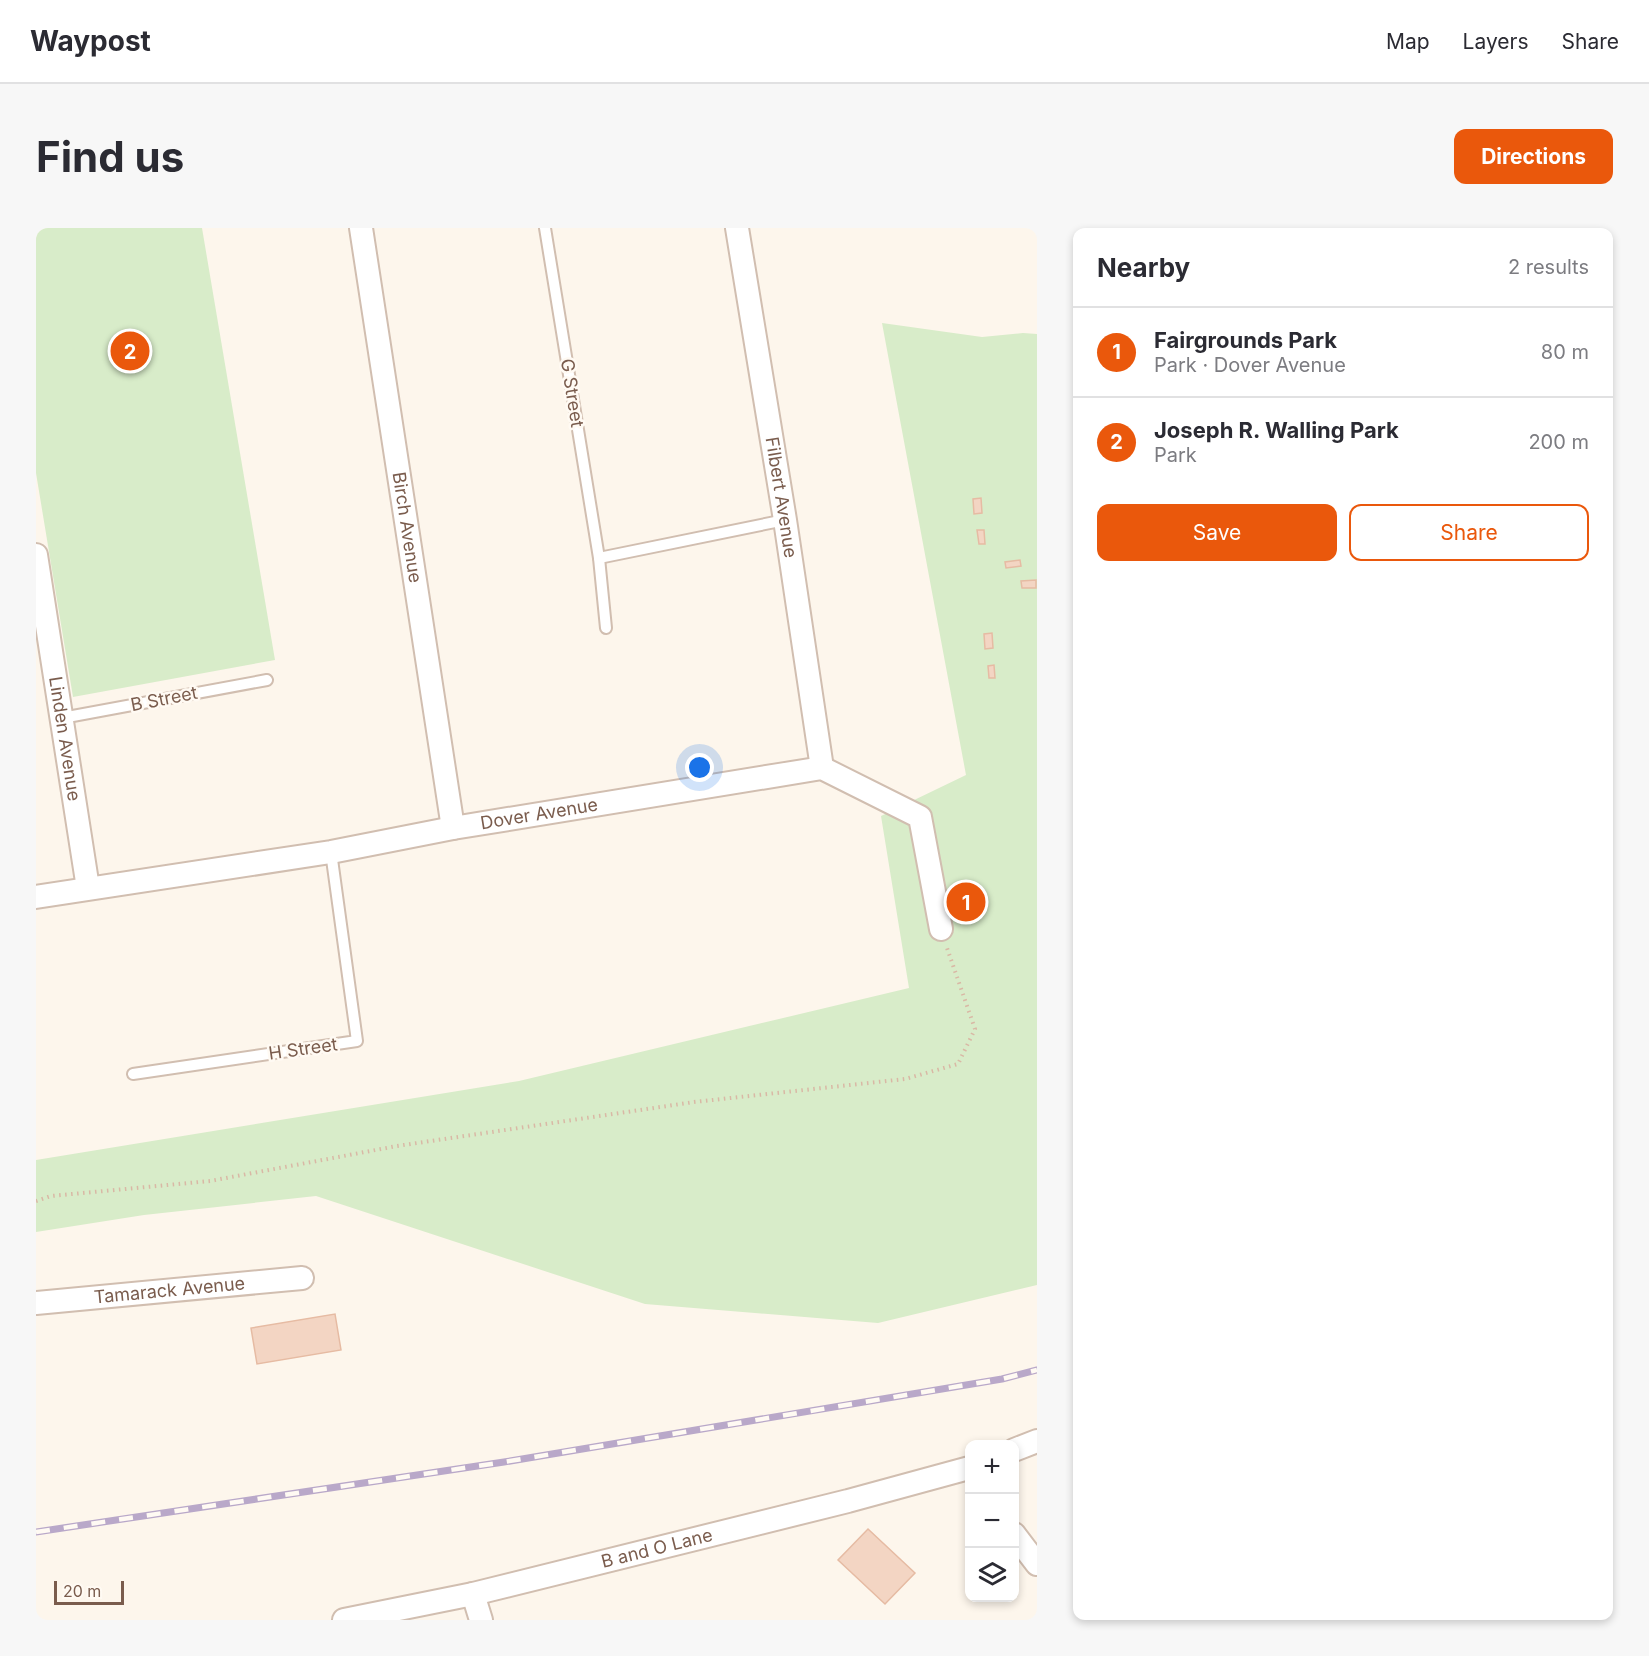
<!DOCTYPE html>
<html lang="en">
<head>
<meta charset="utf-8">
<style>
	:root { --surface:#fff; --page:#f7f7f7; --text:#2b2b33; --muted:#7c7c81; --line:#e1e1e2; --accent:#ea580c }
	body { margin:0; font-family:Inter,sans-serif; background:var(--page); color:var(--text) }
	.controls { position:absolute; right:18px; bottom:18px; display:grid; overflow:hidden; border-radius:12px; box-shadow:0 3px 9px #0003 }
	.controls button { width:54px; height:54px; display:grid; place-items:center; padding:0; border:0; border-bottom:2px solid var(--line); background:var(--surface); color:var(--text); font:30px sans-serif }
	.scale { position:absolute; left:18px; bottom:15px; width:70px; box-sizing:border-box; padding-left:6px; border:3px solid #7a5c4d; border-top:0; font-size:16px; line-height:21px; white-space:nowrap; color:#7a5c4d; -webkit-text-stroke:4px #fffaf3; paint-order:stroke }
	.you { position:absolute; left:664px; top:540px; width:21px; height:21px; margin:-15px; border:4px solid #fff; border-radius:50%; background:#1a73e8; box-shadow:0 0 0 9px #1a73e833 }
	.badge { display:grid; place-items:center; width:39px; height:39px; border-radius:50%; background:var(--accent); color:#fff; font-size:20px; font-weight:700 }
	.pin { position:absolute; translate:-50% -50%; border:3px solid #fff; box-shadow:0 2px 6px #0006 }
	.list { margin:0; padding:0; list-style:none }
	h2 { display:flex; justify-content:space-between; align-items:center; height:78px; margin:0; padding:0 24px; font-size:26px }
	h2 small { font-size:20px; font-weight:400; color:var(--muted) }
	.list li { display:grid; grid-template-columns:39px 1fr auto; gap:18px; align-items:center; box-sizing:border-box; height:90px; padding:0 24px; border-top:2px solid var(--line) }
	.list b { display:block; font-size:22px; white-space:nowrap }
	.list p { margin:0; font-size:20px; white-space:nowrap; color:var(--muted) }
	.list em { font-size:20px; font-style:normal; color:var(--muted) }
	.actions { display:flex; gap:12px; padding:18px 24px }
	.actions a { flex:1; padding:14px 0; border:2px solid var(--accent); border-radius:12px; text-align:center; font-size:21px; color:var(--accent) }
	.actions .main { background:var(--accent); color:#fff }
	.icon { flex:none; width:33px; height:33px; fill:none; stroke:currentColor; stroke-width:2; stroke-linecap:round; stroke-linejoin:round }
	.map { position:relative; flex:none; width:1001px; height:1392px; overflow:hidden; border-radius:12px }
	header { display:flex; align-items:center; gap:36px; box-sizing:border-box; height:84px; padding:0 30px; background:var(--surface); border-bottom:2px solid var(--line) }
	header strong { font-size:28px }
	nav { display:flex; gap:33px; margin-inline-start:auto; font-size:21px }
	.intro { display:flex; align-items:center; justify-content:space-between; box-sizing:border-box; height:144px; padding:0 36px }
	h1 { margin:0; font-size:42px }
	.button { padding:15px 27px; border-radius:12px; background:var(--accent); color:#fff; font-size:21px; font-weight:700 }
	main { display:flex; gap:36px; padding:0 36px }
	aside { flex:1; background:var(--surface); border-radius:12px; box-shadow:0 3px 9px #0003 }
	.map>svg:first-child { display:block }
</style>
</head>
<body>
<header>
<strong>Waypost</strong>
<nav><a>Map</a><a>Layers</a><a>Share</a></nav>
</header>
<div class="intro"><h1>Find us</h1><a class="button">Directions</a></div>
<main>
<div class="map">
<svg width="1001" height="1392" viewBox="0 0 1001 1392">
	<rect width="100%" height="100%" fill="#fdf6ec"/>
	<g fill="#d8ecc9">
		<path d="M0,0H166L239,432L37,469L0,245Z"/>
		<path d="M846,95L946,109L987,105L1001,106V1057L842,1095L609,1076L280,968L108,987L0,1004V932L483,853L873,760L845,588L930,547Z"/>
	</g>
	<g fill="#f3d5c3" stroke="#e6bba3" stroke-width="1.5">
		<path d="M945,270L946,285L938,286L937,271Z"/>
		<path d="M941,302H948L949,316H943Z"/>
		<path d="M984,332L985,338L970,340L969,334Z"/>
		<path d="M1000,352V360H986L985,353Z"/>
		<path d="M956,405L957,420L949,421L948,406Z"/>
		<path d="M958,437L959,450H953L952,438Z"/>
		<path d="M299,1086L305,1122L221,1136L215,1100Z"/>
		<path d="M832,1301L879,1345L849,1376L802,1332Z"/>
	</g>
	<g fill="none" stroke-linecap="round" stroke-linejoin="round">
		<g stroke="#d1beb0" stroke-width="14">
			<g id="service">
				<path d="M509,0L563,330L570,400"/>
				<path d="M563,330L749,292"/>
				<path d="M26,490L231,452"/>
				<path d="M97,846L321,813L295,624"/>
			</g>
		</g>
		<g stroke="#d1beb0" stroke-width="26">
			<g id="minor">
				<path id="s1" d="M325,0L417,600"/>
				<path id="s2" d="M701,0L749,292L786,540"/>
				<path id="s3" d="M0,327L52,660"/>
				<path id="s4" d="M0,669L295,624L417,600L786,540L884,589L905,701"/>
				<path id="s5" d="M0,1075L266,1050"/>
				<path d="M978,1222L1001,1213"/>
				<path d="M978,1306L1001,1336"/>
				<path d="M437,1366L445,1392"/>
				<path id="s6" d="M308,1392L437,1366L812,1273L933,1240"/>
			</g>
		</g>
		<path stroke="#d9b8a5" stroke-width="4" stroke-dasharray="1.5 4.5" stroke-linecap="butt" d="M0,973L15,968L174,953L361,918L658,874L869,851L922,836L939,801L911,720"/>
		<use href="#service" stroke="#fff" stroke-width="10"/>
		<use href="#minor" stroke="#fff" stroke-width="22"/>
		<g stroke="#b9a8c9" stroke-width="7">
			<path id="rail" d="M0,1304L468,1234L966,1151L1001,1142"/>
		</g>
		<use href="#rail" stroke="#fffaf3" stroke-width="4.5" stroke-dasharray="14" stroke-linecap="butt"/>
	</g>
	<g text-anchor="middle" stroke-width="5" stroke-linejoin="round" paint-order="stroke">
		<g font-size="18" fill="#7a5c4d" stroke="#fffaf3">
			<text transform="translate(536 165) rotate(81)" y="6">G Street</text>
			<text dy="6" stroke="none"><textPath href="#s2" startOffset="273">Filbert Avenue</textPath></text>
			<text dy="6" stroke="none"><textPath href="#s1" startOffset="303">Birch Avenue</textPath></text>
			<text transform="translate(128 471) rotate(-11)" y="6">B Street</text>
			<text dy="6" stroke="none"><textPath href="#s3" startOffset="186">Linden Avenue</textPath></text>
			<text dy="6" stroke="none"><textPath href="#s4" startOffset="510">Dover Avenue</textPath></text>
			<text transform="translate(267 821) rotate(-8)" y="6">H Street</text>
			<text dy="6" stroke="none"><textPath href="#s5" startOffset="134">Tamarack Avenue</textPath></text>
			<text dy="6" stroke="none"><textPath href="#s6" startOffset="321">B and O Lane</textPath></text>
		</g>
	</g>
</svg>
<div class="controls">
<button>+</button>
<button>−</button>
<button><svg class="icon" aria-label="layers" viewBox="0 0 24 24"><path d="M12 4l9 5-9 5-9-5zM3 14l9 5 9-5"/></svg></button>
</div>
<div class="scale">20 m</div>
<div class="you"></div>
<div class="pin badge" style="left:930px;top:674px">1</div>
<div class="pin badge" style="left:94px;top:123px">2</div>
</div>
<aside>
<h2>Nearby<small>2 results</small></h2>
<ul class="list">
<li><span class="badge">1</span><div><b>Fairgrounds Park</b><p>Park · Dover Avenue</p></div><em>80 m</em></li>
<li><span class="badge">2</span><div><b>Joseph R. Walling Park</b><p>Park</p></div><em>200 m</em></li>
</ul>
<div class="actions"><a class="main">Save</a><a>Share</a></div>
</aside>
</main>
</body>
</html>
